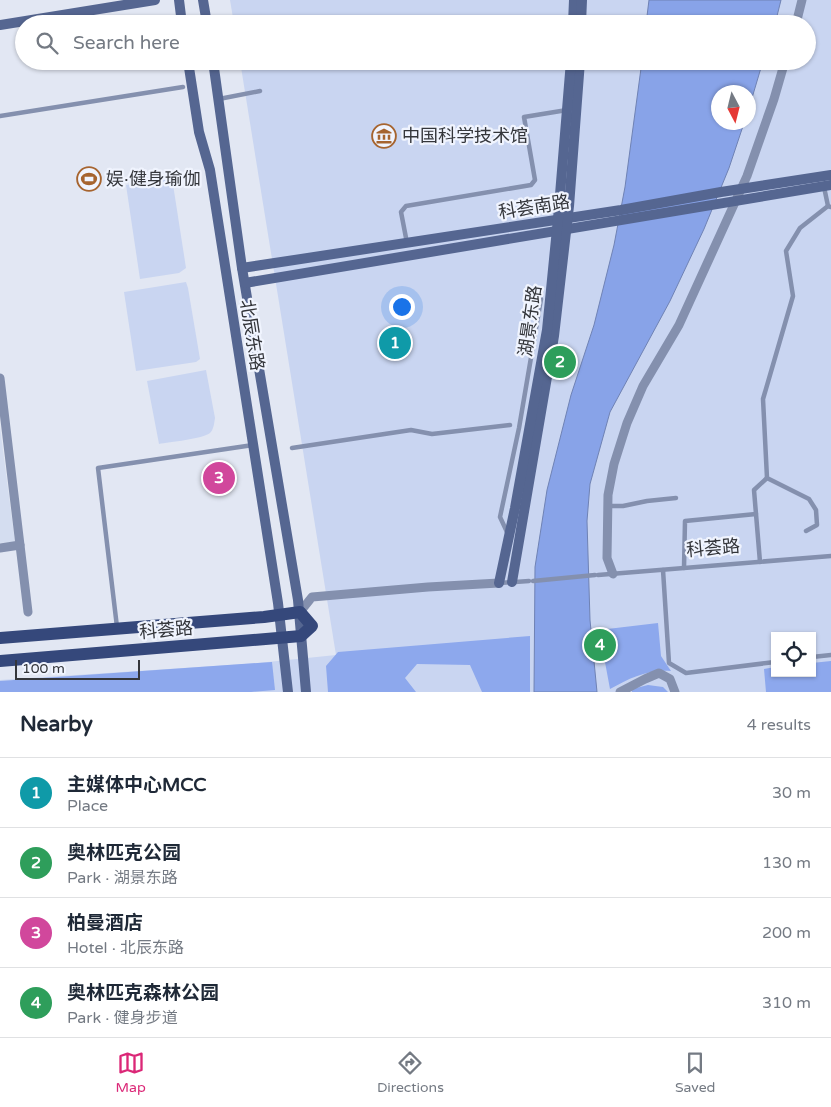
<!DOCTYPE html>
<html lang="en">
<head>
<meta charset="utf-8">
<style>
	:root { --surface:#fff; --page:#f2f2f3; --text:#1f2937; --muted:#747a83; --line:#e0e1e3; --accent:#db2777 }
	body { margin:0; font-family:"Varela Round","Noto Sans SC",sans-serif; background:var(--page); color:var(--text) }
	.controls { position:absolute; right:15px; bottom:15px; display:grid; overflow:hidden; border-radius:0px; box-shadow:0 1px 4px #0004 }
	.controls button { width:45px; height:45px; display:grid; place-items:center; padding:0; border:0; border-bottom:1px solid var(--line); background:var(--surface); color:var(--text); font:25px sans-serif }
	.compass { position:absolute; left:711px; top:85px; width:45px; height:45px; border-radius:50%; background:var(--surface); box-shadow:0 1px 4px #0004; rotate:173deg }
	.scale { position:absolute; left:15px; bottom:12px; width:125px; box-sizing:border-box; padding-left:5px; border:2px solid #34363b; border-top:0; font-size:14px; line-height:18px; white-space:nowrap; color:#34363b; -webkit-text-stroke:4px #f0f4fe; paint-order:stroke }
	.you { position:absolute; left:401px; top:306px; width:18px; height:18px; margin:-12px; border:4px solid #fff; border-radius:50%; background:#1a73e8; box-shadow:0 0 0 8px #1a73e833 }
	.badge { display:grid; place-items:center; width:32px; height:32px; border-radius:50%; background:var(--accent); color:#fff; font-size:16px; font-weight:700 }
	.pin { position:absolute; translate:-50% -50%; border:2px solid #fff; box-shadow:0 1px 5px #0006 }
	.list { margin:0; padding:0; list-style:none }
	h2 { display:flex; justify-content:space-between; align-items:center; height:65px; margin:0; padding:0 20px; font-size:21px }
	h2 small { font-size:16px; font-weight:400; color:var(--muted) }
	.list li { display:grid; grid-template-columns:32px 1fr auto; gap:15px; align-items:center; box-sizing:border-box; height:70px; padding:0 20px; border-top:1px solid var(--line) }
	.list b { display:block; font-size:19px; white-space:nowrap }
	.list p { margin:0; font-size:16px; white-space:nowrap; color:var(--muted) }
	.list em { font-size:16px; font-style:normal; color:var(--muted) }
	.icon { flex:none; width:28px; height:28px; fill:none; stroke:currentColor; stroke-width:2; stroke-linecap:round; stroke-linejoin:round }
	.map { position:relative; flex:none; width:831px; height:692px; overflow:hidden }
	.search { position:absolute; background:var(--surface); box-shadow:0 1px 4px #0004; left:15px; right:15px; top:15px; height:55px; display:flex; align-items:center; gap:12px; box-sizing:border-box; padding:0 18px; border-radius:28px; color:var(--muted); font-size:19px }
	.sheet { height:345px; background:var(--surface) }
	nav { display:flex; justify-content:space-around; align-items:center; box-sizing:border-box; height:70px; border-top:1px solid var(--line); background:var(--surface); font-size:14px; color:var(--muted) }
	nav a { display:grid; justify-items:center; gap:2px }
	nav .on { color:var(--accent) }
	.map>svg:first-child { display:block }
</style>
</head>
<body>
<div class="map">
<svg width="831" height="692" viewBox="0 0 831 692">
	<rect width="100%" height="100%" fill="#e2e7f3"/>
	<path fill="#d4ddf0" d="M0,428L15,542L0,543Z"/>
	<g fill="#c9d5f1" fill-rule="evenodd">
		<path d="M230,0H831V692H0V680L258,663L336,655L240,61H807V24H234ZM718,92H748V122H718ZM775,636H812V673H775Z"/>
		<path d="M172,178L186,268L179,273L140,279L126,185Z"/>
		<path d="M186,282L188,288L200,359L196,362L136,371L124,292Z"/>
		<path d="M206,370L215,418C214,423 214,429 210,433C203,439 169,442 159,444L147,381Z"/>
	</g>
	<g fill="#8da8ed">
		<path d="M658,623L661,656L671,671C648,669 630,678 610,689L599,630Z"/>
		<path d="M530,636V692H482L470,665L417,664L405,678L416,692H328L326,666L338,652Z"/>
		<path d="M831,661V692H766L764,669L775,667V673H812V663Z"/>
		<path d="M272,662L275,690L251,692H0V681Z"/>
		<path d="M648,685L663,687L668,692H632V689Z"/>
	</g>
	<g fill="#88a3e8" stroke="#6f82b4">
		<path d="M649,0H781L775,24H646Z"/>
		<path d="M642,61H763L749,108L748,92H718V122L744,123L729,168L704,229L670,301L610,412L590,484L587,521L590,620L597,692H534L535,567L547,490L571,395L594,325L614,245L625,187Z"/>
	</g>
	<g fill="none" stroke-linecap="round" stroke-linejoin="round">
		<g stroke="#8490ae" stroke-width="4.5">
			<path d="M219,99L260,91"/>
			<path d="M0,116L183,87"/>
			<path d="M824,187L828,206L831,207"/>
			<path d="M407,243L401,212L406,206L531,185L535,180L524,117L567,110"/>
			<path d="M292,448L411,430L432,434L510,425"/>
			<path d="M608,506H623L647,501L676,498"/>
			<path d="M806,531L817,525L816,510L809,499L767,478L763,399L793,296L786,251L800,228L828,206"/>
			<path d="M507,532L500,517L519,428L541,299"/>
			<path d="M760,562L754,490L767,478"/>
			<path d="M684,568L685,521L756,514"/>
			<path d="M663,570L669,663L686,673L775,662"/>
			<path d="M598,575L831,556"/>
			<path d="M533,581L595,575"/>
			<path d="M499,583L529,581"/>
			<path d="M117,627L98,468L253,445"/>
			<path d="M812,657L831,655"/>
		</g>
		<g stroke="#8490ae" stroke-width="9">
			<path d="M796,24L802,0"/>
			<path d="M0,378L28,612"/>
			<path d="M0,548L20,545"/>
			<path d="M613,574L607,558L608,495L614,464L627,423L643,386L679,325L747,176L774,99L785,61"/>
			<path d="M300,612L312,597L428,587L499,583"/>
			<path d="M620,692L645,679L659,673L670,679L675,692"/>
		</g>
		<g stroke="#556691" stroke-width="10">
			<path d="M179,0L182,24"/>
			<path d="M203,0L207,24"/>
			<path d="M573,24L574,0"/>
			<path d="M581,24L582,0"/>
			<path d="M0,25L155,0"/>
			<path d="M188,61L199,132L210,170L278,603L288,692"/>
			<path d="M213,61L242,268L298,600L306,692"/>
			<path d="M242,268L621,210L721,192L831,175"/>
			<path d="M245,283L831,185"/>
			<path d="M512,582L554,336L569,206L580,61"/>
			<path d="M499,583L515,508L547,330L558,219L571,61"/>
		</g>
		<path stroke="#35487b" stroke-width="12" d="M0,638L264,617L300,612L312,626L301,636L0,661"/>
	</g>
	<defs>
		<g id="museum-ring" transform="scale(1.25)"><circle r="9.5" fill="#f0f4fe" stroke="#a6642f" stroke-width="1.5"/><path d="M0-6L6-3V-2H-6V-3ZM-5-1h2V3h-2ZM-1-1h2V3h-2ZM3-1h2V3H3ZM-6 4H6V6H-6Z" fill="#a6642f"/></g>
		<g id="stadium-ring" transform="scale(1.25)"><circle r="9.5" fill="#f0f4fe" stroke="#a6642f" stroke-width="1.5"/><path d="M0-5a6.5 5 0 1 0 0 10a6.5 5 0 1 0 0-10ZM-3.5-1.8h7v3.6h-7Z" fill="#a6642f"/></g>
	</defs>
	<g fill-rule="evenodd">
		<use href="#museum-ring" x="384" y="136"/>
		<use href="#stadium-ring" x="89" y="179"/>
	</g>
	<g text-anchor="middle" stroke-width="4.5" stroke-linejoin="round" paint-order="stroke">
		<g font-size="18" fill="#34363b" stroke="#f0f4fe" text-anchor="start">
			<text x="402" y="142">中国科学技术馆</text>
			<text x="106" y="185">娱·健身瑜伽</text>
		</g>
		<g font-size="18" fill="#34363b" stroke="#f0f4fe">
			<text transform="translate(534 207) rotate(-9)" y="6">科荟南路</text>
			<text transform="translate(530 321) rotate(-82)" y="6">湖景东路</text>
			<text transform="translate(252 335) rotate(81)" y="6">北辰东路</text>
			<text transform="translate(713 548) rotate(-5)" y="6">科荟路</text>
			<text transform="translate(166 630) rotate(-5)" y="6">科荟路</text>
		</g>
	</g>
</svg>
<div class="controls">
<button><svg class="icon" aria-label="locate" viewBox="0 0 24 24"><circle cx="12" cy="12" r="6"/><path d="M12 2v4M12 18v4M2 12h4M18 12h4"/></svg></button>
</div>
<svg class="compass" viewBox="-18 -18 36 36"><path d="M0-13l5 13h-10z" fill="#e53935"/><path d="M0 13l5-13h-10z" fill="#747a83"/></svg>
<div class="scale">100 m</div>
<div class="you"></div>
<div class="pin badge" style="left:395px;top:343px;background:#0f9aa8">1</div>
<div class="pin badge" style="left:560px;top:362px;background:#2e9e5b">2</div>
<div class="pin badge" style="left:219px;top:478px;background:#d1479c">3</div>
<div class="pin badge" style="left:600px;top:645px;background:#2e9e5b">4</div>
<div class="search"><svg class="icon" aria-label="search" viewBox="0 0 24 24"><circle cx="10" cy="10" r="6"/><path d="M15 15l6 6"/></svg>Search here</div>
</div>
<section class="sheet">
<h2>Nearby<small>4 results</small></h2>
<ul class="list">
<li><span class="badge" style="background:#0f9aa8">1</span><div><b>主媒体中心MCC</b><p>Place</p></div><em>30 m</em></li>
<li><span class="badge" style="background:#2e9e5b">2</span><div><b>奥林匹克公园</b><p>Park · 湖景东路</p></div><em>130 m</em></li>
<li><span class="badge" style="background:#d1479c">3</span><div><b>柏曼酒店</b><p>Hotel · 北辰东路</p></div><em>200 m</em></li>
<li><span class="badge" style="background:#2e9e5b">4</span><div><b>奥林匹克森林公园</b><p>Park · 健身步道</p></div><em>310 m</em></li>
</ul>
</section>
<nav>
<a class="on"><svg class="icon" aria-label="map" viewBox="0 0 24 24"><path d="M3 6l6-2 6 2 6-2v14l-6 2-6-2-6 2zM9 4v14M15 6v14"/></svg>Map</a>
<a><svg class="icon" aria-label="directions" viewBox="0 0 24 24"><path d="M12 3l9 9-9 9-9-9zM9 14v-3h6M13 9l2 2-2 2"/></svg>Directions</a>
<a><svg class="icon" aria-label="saved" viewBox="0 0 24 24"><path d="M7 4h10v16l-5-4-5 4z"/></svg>Saved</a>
</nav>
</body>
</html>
